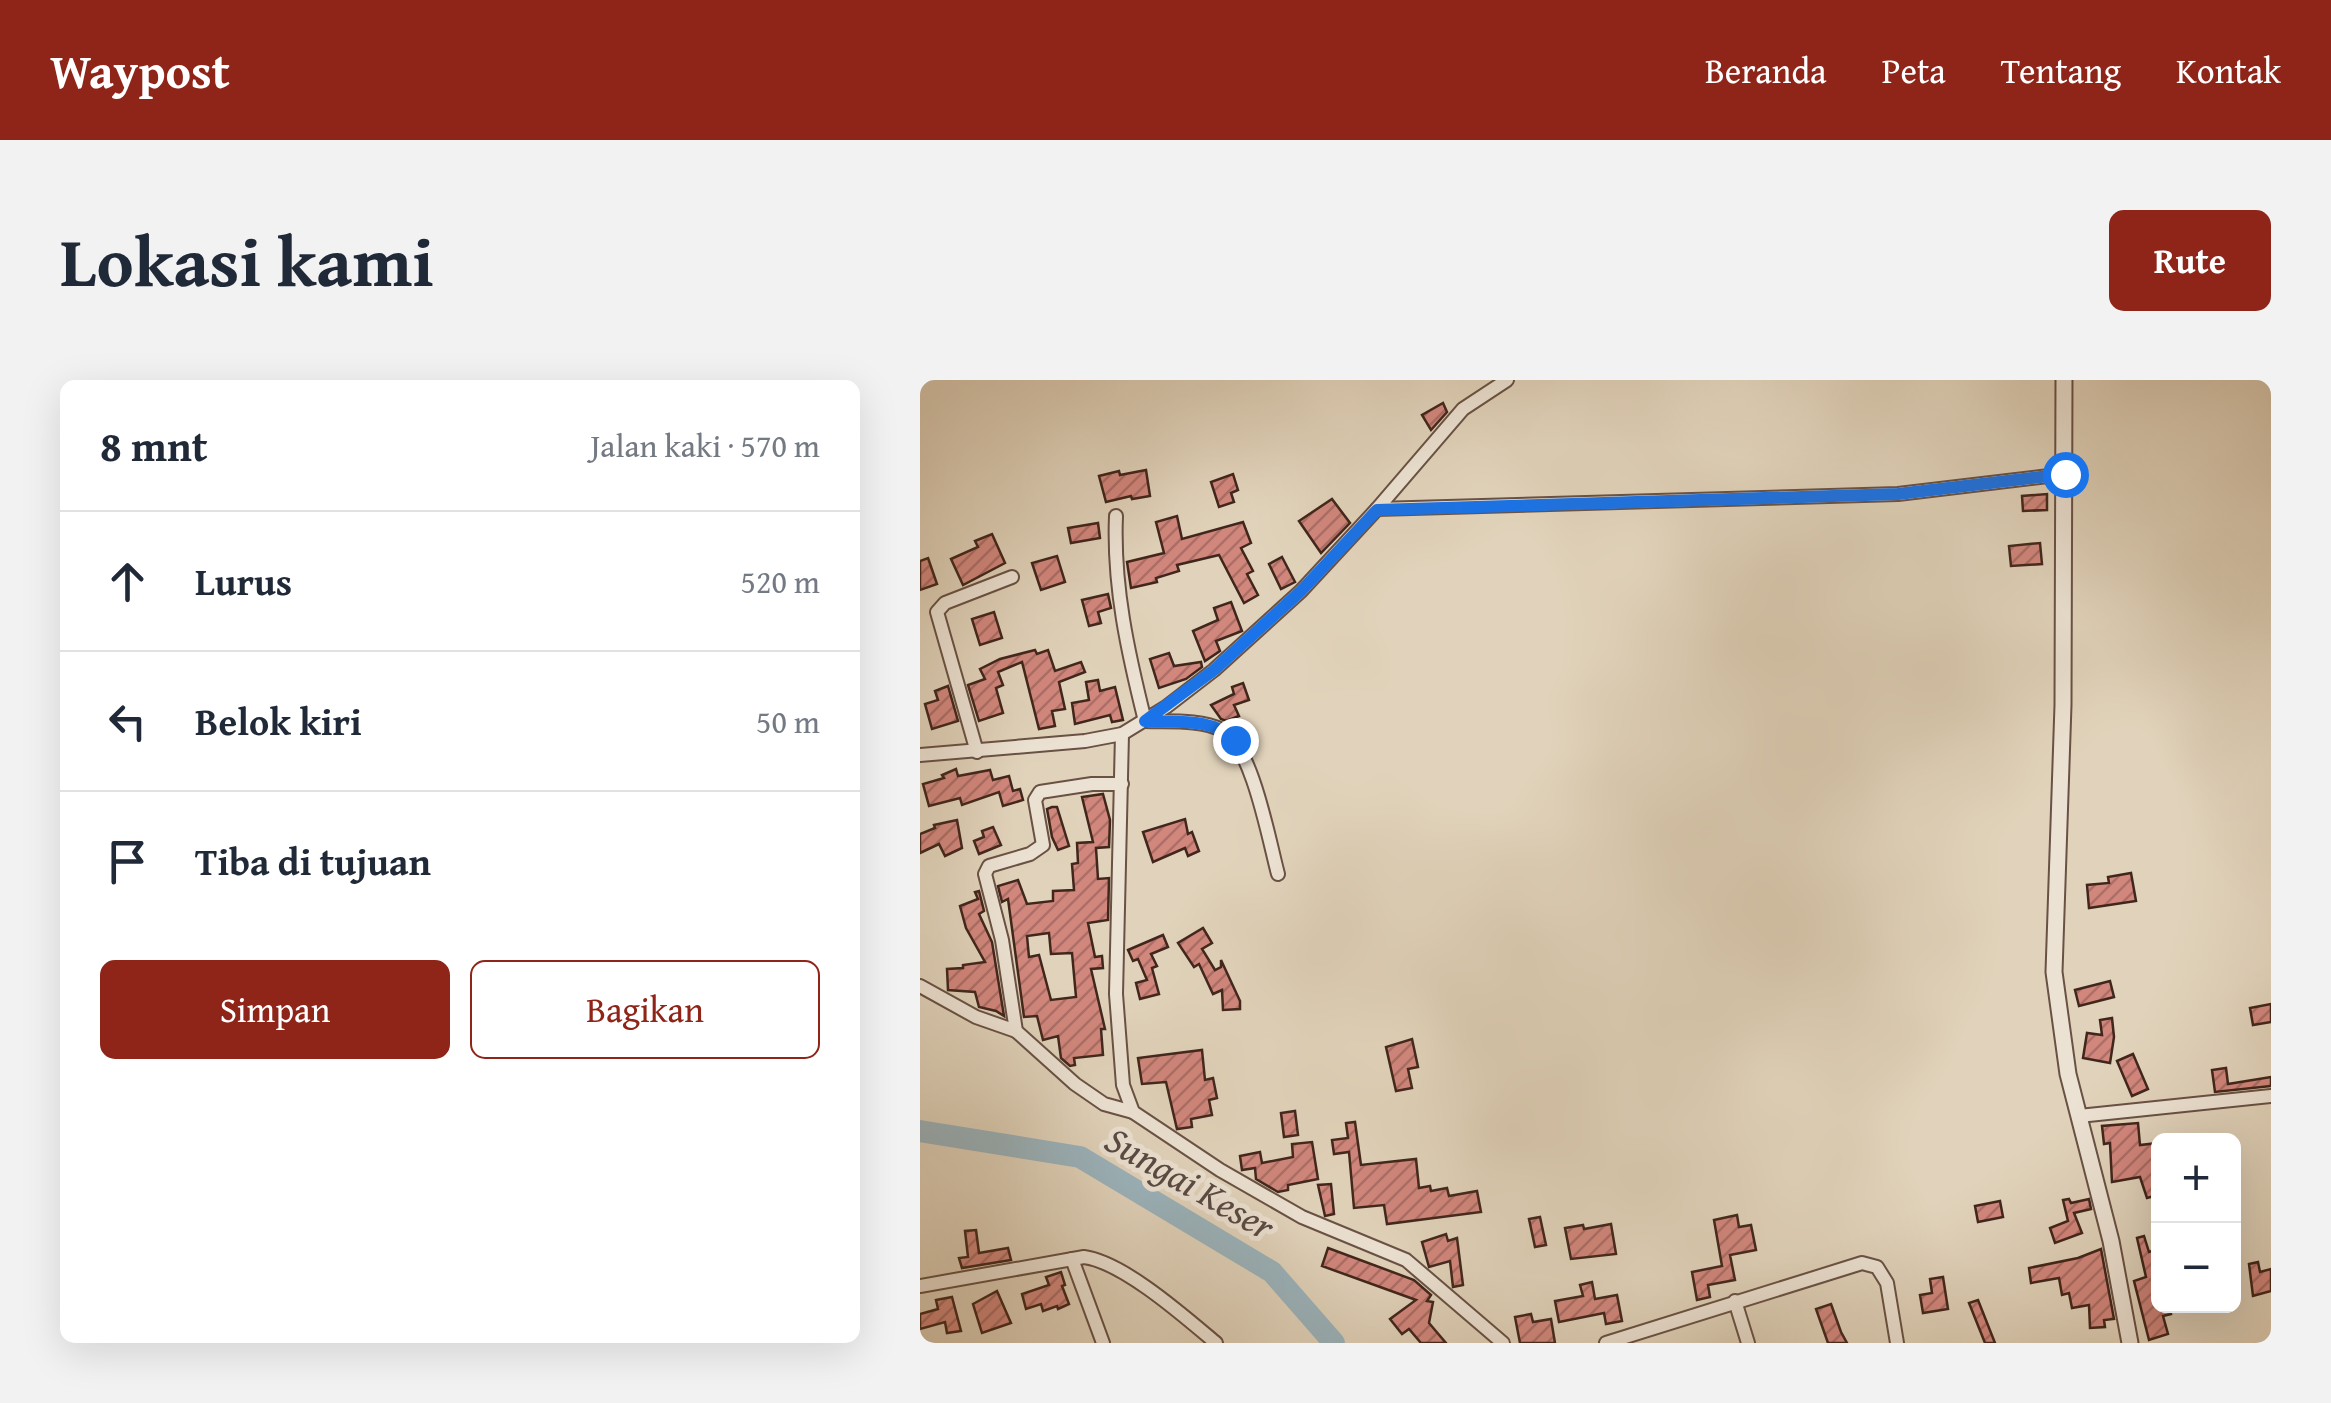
<!DOCTYPE html>
<html lang="id">
<head>
<meta charset="utf-8">
<style>
	:root { --surface:#fff; --page:#f2f2f3; --text:#1f2937; --muted:#747a83; --line:#e0e1e3; --accent:#8f2418 }
	body { margin:0; font-family:"Gentium Book Plus",serif; background:var(--page); color:var(--text) }
	.controls { position:absolute; right:30px; bottom:30px; display:grid; overflow:hidden; border-radius:15px; box-shadow:0 10px 40px #0002 }
	.controls button { width:90px; height:90px; display:grid; place-items:center; padding:0; border:0; border-bottom:2px solid var(--line); background:var(--surface); color:var(--text); font:50px sans-serif }
	.stop { position:absolute; width:30px; height:30px; margin:-22px; border:8px solid #1a73e8; border-radius:50%; background:#fff }
	.stop.end { background:#1a73e8; border-color:#fff; box-shadow:0 2px 10px #0008 }
	.list { margin:0; padding:0; list-style:none }
	h2 { display:flex; justify-content:space-between; align-items:center; height:130px; margin:0; padding:0 40px; font-size:42px }
	h2 small { font-size:32px; font-weight:400; color:var(--muted) }
	.list li { display:grid; grid-template-columns:65px 1fr auto; gap:30px; align-items:center; box-sizing:border-box; height:140px; padding:0 40px; border-top:2px solid var(--line) }
	.list b { display:block; font-size:38px; white-space:nowrap }
	.list em { font-size:32px; font-style:normal; color:var(--muted) }
	.actions { display:flex; gap:20px; padding:30px 40px }
	.actions a { flex:1; padding:22px 0; border:2px solid var(--accent); border-radius:15px; text-align:center; font-size:35px; color:var(--accent) }
	.actions .main { background:var(--accent); color:#fff }
	.icon { flex:none; width:55px; height:55px; fill:none; stroke:currentColor; stroke-width:2; stroke-linecap:round; stroke-linejoin:round }
	.map { position:relative; flex:none; width:1351px; height:963px; overflow:hidden; border-radius:15px }
	header { display:flex; align-items:center; gap:60px; box-sizing:border-box; height:140px; padding:0 50px; background:var(--accent); color:#fff }
	header strong { font-size:48px }
	nav { display:flex; gap:55px; margin-inline-start:auto; font-size:35px }
	.intro { display:flex; align-items:center; justify-content:space-between; box-sizing:border-box; height:240px; padding:0 60px }
	h1 { margin:0; font-size:70px }
	.button { padding:25px 45px; border-radius:15px; background:var(--accent); color:#fff; font-size:35px; font-weight:700 }
	main { display:flex; gap:60px; padding:0 60px }
	aside { flex:1; background:var(--surface); border-radius:15px; box-shadow:0 10px 40px #0002 }
	.map>svg:first-child { display:block }
</style>
</head>
<body>
<header>
<strong>Waypost</strong>
<nav><a>Beranda</a><a>Peta</a><a>Tentang</a><a>Kontak</a></nav>
</header>
<div class="intro"><h1>Lokasi kami</h1><a class="button">Rute</a></div>
<main>
<aside>
<h2>8 mnt<small>Jalan kaki · 570 m</small></h2>
<ul class="list">
<li><svg class="icon" aria-label="ahead" viewBox="0 0 24 24"><path d="M12 20V5M6 11l6-6 6 6"/></svg><div><b>Lurus</b></div><em>520 m</em></li>
<li><svg class="icon" aria-label="left" viewBox="0 0 24 24"><path d="M17 20v-9H6M10 6l-5 5 5 5"/></svg><div><b>Belok kiri</b></div><em>50 m</em></li>
<li><svg class="icon" aria-label="arrive" viewBox="0 0 24 24"><path d="M6 21V4h12l-3 4 3 4H6"/></svg><div><b>Tiba di tujuan</b></div></li>
</ul>
<div class="actions"><a class="main">Simpan</a><a>Bagikan</a></div>
</aside>
<div class="map">
<svg width="1351" height="963" viewBox="0 0 1351 963">
	<defs>
		<pattern id="building-hatch" width="6" height="6" patternUnits="userSpaceOnUse" patternTransform="scale(2.5)"><rect width="6" height="6" fill="#d2877d"/><path d="M-1 1l2-2M0 6l6-6M5 7l2-2" fill="none" stroke="#ac6e66"/></pattern>
	</defs>
	<rect width="100%" height="100%" fill="#e1d3bb"/>
	<filter id="stains"><feTurbulence type="fractalNoise" baseFrequency=".002" numOctaves="4"/><feColorMatrix values="0 0 0 0 .2 0 0 0 0 .09 0 0 0 0 .02 0 0 0 .5 -.17"/></filter>
	<radialGradient id="worn" r=".72"><stop offset=".6" stop-color="#630" stop-opacity="0"/><stop offset="1" stop-color="#630" stop-opacity=".3"/></radialGradient>
	<g fill="none" stroke-linecap="round" stroke-linejoin="round">
		<path stroke="#9bb4bd" stroke-width="22" d="M0,751L160,777L352,892L414,963"/>
	</g>
	<g fill="url(#building-hatch)" stroke="#41261c" stroke-width="2.5" fill-rule="evenodd">
		<path d="M523,23L527,32L511,50L502,35Z"/>
		<path d="M226,90L230,116L212,119L211,116L186,122L179,96L199,91L200,95Z"/>
		<path d="M313,94L318,110L311,113L314,122L299,127L291,102Z"/>
		<path d="M1127,114V130L1103,131L1102,116Z"/>
		<path d="M412,119L430,143L401,173L379,141Z"/>
		<path d="M257,136L262,159L323,142L331,163L321,168L333,191L327,194L338,215L324,223L299,175L257,185L259,191L236,198L237,202L211,208L207,182L244,173L236,142Z"/>
		<path d="M178,143L180,158L151,163L148,148Z"/>
		<path d="M72,154L85,183L43,205L31,179L58,167L55,161Z"/>
		<path d="M1120,163L1122,184L1091,186L1089,166Z"/>
		<path d="M137,176L145,202L121,210L112,183Z"/>
		<path d="M362,177L375,202L361,209L349,184Z"/>
		<path d="M8,178L17,204L0,210V181Z"/>
		<path d="M188,214L191,228L178,232L181,243L169,246L162,220Z"/>
		<path d="M311,222L322,251L296,261L300,271L285,281L273,251L298,240L294,228Z"/>
		<path d="M74,232L82,258L60,265L52,239Z"/>
		<path d="M115,270L117,274L128,270L135,291L161,282L165,292L139,302L145,329L132,331L135,346L119,349L102,282L78,292L83,305L76,308L83,333L59,341L48,305L65,299L60,289L80,279Z"/>
		<path d="M249,273L254,286L281,282L282,287L266,299L239,308L230,279Z"/>
		<path d="M178,300L180,311L195,307L203,340L192,342L190,335L155,344L152,323L169,320L166,302Z"/>
		<path d="M323,303L329,320L314,325L319,336L306,341L301,339L291,325L314,314L312,307Z"/>
		<path d="M28,306L38,341L12,349L5,324L18,320L15,311Z"/>
		<path d="M36,389L38,396L70,390L73,400L89,396L93,411L100,409L103,420L83,426L79,412L42,425L40,418L9,426L3,404L24,398L22,395Z"/>
		<path d="M183,414L190,440L189,467L176,468L178,499L189,498L188,540L168,543L175,577L182,576L183,588L171,589L185,649H181L183,675L154,678L155,685L150,686L141,678L138,656L123,660L117,636L104,637L88,519L82,522L78,506L98,500L107,524L133,521V511L154,510L152,484L158,483L157,463L173,462L162,417ZM129,553L131,574L152,573L156,617L131,620L119,575L109,577L107,556Z"/>
		<path d="M132,427H137L149,466L138,470L132,457L127,429Z"/>
		<path d="M265,439L268,454L272,452L279,471L268,476L265,468L233,482L223,452Z"/>
		<path d="M37,440L42,468L25,476L19,464L0,473V454L15,448L14,445Z"/>
		<path d="M73,447L81,465L59,474L54,461L64,457L62,451Z"/>
		<path d="M1211,493L1216,521L1169,528L1167,505L1189,503L1188,497Z"/>
		<path d="M59,511L64,531L59,534L72,562L84,636L76,631L59,627L55,612L28,610L27,589L43,588V585L65,582L46,548L40,526L58,519L55,512Z"/>
		<path d="M283,548L292,563L282,569L295,590L301,587V580L320,621V629L303,630L302,610L293,614L279,584L274,587L258,563Z"/>
		<path d="M243,555L248,567L231,574L237,586L232,588L239,614L220,619L216,603L227,600L218,579L213,581L208,570Z"/>
		<path d="M1190,601L1194,617L1159,626L1155,610Z"/>
		<path d="M1351,624V642L1333,645L1330,628Z"/>
		<path d="M1192,638L1194,657L1190,683L1163,678L1167,653L1182,655L1180,640Z"/>
		<path d="M492,659L498,687L488,689L492,708L476,711L466,667Z"/>
		<path d="M282,670L285,700L293,698L297,718L289,720L292,735L271,739L272,747L257,749L246,702L222,704L218,678Z"/>
		<path d="M1213,674L1228,709L1212,716L1197,681Z"/>
		<path d="M1306,688L1308,704L1351,697V706L1295,712L1292,690Z"/>
		<path d="M375,731L378,755L364,757L361,733Z"/>
		<path d="M435,742L441,785L496,779L499,808L510,806L511,811L527,808L529,816L557,811L561,832L467,844L464,825L434,828L429,772L414,774L412,760L428,758L426,743Z"/>
		<path d="M1218,743L1220,765L1238,763V815L1227,818L1220,797L1192,802L1190,763L1184,764L1182,746Z"/>
		<path d="M392,762L398,799L368,805V810L358,812L336,799L335,788L322,790L320,776L340,772L342,783L373,777L372,764Z"/>
		<path d="M411,804L414,834L405,836L398,805Z"/>
		<path d="M1149,819L1151,823L1169,819L1171,829L1154,833L1162,853L1135,863L1130,848L1148,841L1143,820Z"/>
		<path d="M1080,821L1083,837L1058,842L1055,826Z"/>
		<path d="M817,835L819,847L831,845L836,870L810,875L815,900L788,905L790,917L777,920L772,892L802,886L794,840Z"/>
		<path d="M620,837L626,865L615,867L609,839Z"/>
		<path d="M691,844L696,874L651,879L645,848L663,845L664,849Z"/>
		<path d="M56,850L59,873L88,868L91,880L42,888L39,878L48,877L45,851Z"/>
		<path d="M526,854L528,861L537,858L543,905L533,907L530,881L509,887L502,862Z"/>
		<path d="M1224,856L1229,872L1235,870L1237,880L1233,882L1238,899V926H1249L1251,934L1243,936L1248,954L1229,960L1214,901L1226,897L1217,858Z"/>
		<path d="M408,868L494,900L511,915L507,921L513,922L509,943L526,963H501L489,949L482,954L470,939L496,920L402,886Z"/>
		<path d="M1181,869L1194,939L1184,940L1185,947L1170,948L1169,925L1152,928L1149,913L1142,915L1139,898L1111,903L1109,888L1158,878Z"/>
		<path d="M1338,882L1340,892L1351,889V911L1333,916L1329,884Z"/>
		<path d="M141,892L145,905L142,906L149,924L138,929L137,926L123,931L121,924L106,929L102,914L129,905L126,897Z"/>
		<path d="M1023,897L1028,929L1003,933L1000,915L1012,913L1010,899Z"/>
		<path d="M672,902L675,919L697,915L702,941L686,944L684,933L639,942L635,921L663,916L660,905Z"/>
		<path d="M77,911L91,943L62,953L53,924Z"/>
		<path d="M32,917L41,951L27,953L25,942L0,949V934L18,929L16,920Z"/>
		<path d="M1058,920L1075,963H1065L1049,923Z"/>
		<path d="M911,924L921,952L927,963H908L896,929Z"/>
		<path d="M611,934L613,942L631,939L635,963H600L595,937Z"/>
	</g>
	<g fill="none" stroke-linecap="round" stroke-linejoin="round">
		<g stroke="#695144" stroke-width="16">
			<g id="minor">
				<path d="M457,129L543,29L587,0"/>
				<path d="M196,136C193,206 208,273 225,341C249,342 280,339 302,350C332,365 349,461 358,494"/>
				<path d="M202,354L196,614L203,705L213,732L300,790L382,837L486,880L583,963"/>
				<path d="M57,372L17,232L25,223L92,197"/>
				<path d="M0,375L165,361L202,354L246,327L294,290L381,211L457,129L978,114L1145,94"/>
				<path d="M202,404H172L120,412L115,420L123,465L110,474L69,486L65,494L82,560L96,651L155,704L184,724L213,732"/>
				<path d="M0,606L56,637L96,651"/>
				<path d="M1159,736L1351,716"/>
				<path d="M152,879L183,963"/>
				<path d="M0,906L164,877C203,882 265,937 296,963"/>
				<path d="M815,921L828,963"/>
				<path d="M686,963L942,883L957,887L967,903L977,963"/>
			</g>
		</g>
		<g stroke="#695144" stroke-width="19">
			<path id="tertiary" d="M1144,0L1143,325L1134,592L1148,694L1191,861L1210,963"/>
		</g>
		<use href="#minor" stroke="#ece2d3" stroke-width="12"/>
		<use href="#tertiary" stroke="#ece2d3" stroke-width="15"/>
	</g>
	<g fill="none" stroke-linecap="round" stroke-linejoin="round">
		<path stroke="#1a73e8" stroke-width="12" d="M315,360C293,337 254,343 225,341L294,290L381,211L457,130L978,114L1145,94"/>
	</g>
	<g text-anchor="middle" stroke-width="10" stroke-linejoin="round" paint-order="stroke">
		<g font-size="38" font-style="italic" fill="#584a44" stroke="#ece2d3">
			<text transform="translate(270 803) rotate(30)" y="13">Sungai Keser</text>
		</g>
	</g>
	<rect width="100%" height="100%" filter="url(#stains)"/>
	<rect width="100%" height="100%" fill="url(#worn)"/>
</svg>
<div class="controls">
<button>+</button>
<button>−</button>
</div>
<div class="stop" style="left:1145px;top:94px"></div>
<div class="stop end" style="left:315px;top:360px"></div>
</div>
</main>
</body>
</html>
